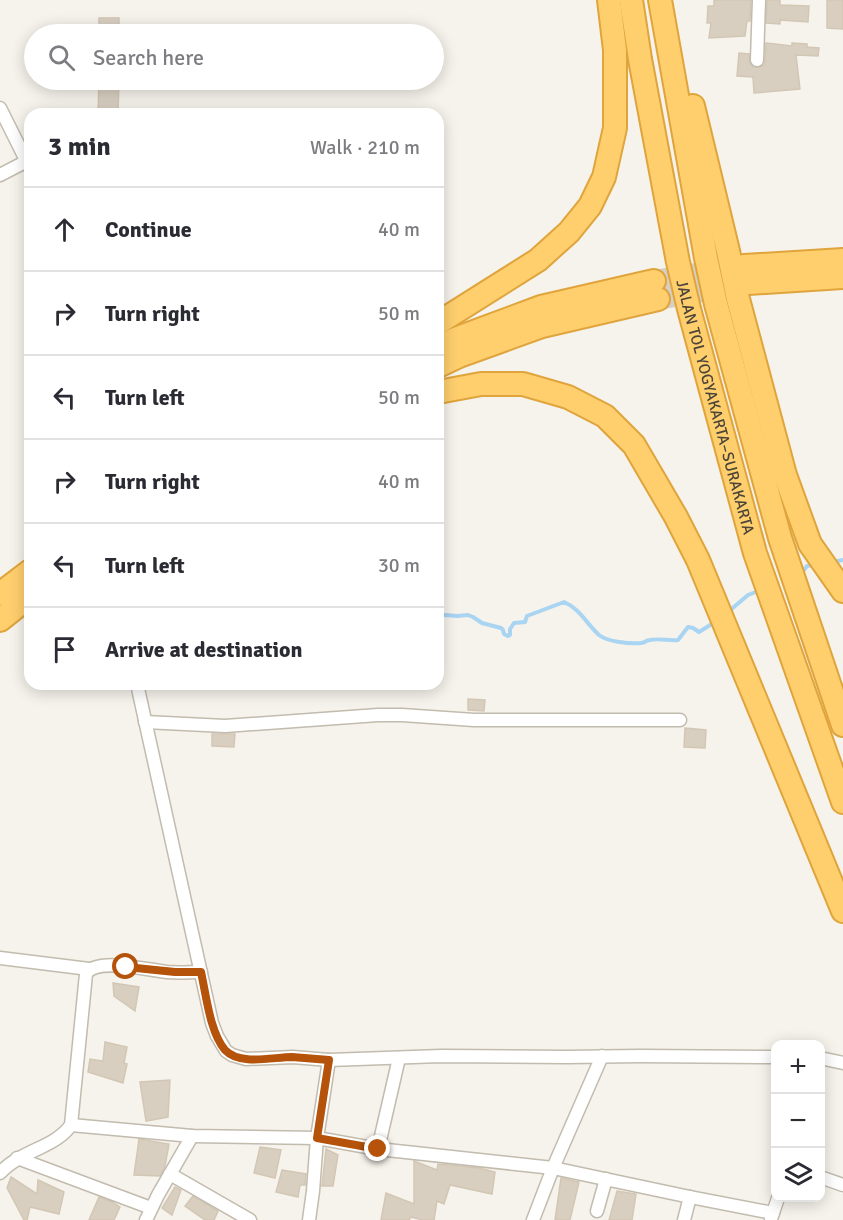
<!DOCTYPE html>
<html lang="en">
<head>
<meta charset="utf-8">
<style>
	:root { --surface:#fff; --page:#f7f7f7; --text:#2b2b33; --muted:#7c7c81; --line:#e1e1e2 }
	body { margin:0; font-family:Signika,sans-serif; background:var(--page); color:var(--text) }
	.controls { position:absolute; right:18px; bottom:18px; display:grid; overflow:hidden; border-radius:12px; box-shadow:0 3px 15px #0003 }
	.controls button { width:54px; height:54px; display:grid; place-items:center; padding:0; border:0; border-bottom:2px solid var(--line); background:var(--surface); color:var(--text); font:30px sans-serif }
	.stop { position:absolute; width:18px; height:18px; margin:-14px; border:4px solid #b45309; border-radius:50%; background:#fff }
	.stop.end { background:#b45309; border-color:#fff; box-shadow:0 2px 6px #0008 }
	.list { margin:0; padding:0; list-style:none }
	h2 { display:flex; justify-content:space-between; align-items:center; height:78px; margin:0; padding:0 24px; font-size:26px }
	h2 small { font-size:20px; font-weight:400; color:var(--muted) }
	.list li { display:grid; grid-template-columns:39px 1fr auto; gap:18px; align-items:center; box-sizing:border-box; height:84px; padding:0 24px; border-top:2px solid var(--line) }
	.list b { display:block; font-size:22px; white-space:nowrap }
	.list em { font-size:20px; font-style:normal; color:var(--muted) }
	.icon { flex:none; width:33px; height:33px; fill:none; stroke:currentColor; stroke-width:2; stroke-linecap:round; stroke-linejoin:round }
	.map { position:relative; flex:none; width:843px; height:1220px; overflow:hidden }
	.search { position:absolute; background:var(--surface); box-shadow:0 3px 15px #0003; left:24px; top:24px; width:420px; height:66px; display:flex; align-items:center; gap:15px; box-sizing:border-box; padding:0 21px; border-radius:33px; color:var(--muted); font-size:22px }
	.panel { position:absolute; background:var(--surface); box-shadow:0 3px 15px #0003; left:24px; top:108px; width:420px; height:582px; border-radius:18px }
	.map>svg:first-child { display:block }
</style>
</head>
<body>
<div class="map">
<svg width="843" height="1220" viewBox="0 0 843 1220">
	<rect width="100%" height="100%" fill="#f6f3ec"/>
	<g fill="none" stroke-linecap="round" stroke-linejoin="round">
		<g stroke="#a9d4f2" stroke-width="4">
			<path d="M832,562L843,560"/>
			<path d="M800,571L804,570L807,566L813,565"/>
			<path d="M728,612L748,595L761,590"/>
			<path d="M438,616L446,615L457,616L468,615L473,617L482,623L501,628L503,630L504,634L508,636L510,635V629L514,623L525,622L527,616L564,602C579,608 587,624 599,635C608,642 630,644 641,643C648,642 643,641 650,640C659,638 669,641 678,640L688,627L693,628L699,632L715,622"/>
		</g>
	</g>
	<g fill="#d8cfc1" stroke="#d3c7b4" stroke-width="1.5">
		<path d="M714,0H751L750,21H747L745,36L709,38L711,23H707L708,6H714Z"/>
		<path d="M767,0H780V5L809,6L808,22L780,20V24L766,23Z"/>
		<path d="M827,0H843V29L827,28Z"/>
		<rect x="99" y="18" width="20" height="16"/>
		<path d="M766,43L792,46V43L807,44V47L819,48L818,56L796,55L800,89L754,93L753,77L737,76L739,53L749,54L750,64L753,67H760L764,65L765,61Z"/>
		<path d="M99,80H119L118,114H98Z"/>
		<path d="M468,699L485,700L484,711L468,710Z"/>
		<path d="M685,728L706,730L705,748L684,747Z"/>
		<path d="M212,734H235L234,747L212,746Z"/>
		<path d="M113,983L139,987L135,1011L114,996Z"/>
		<path d="M105,1042L127,1047L124,1063L127,1064L123,1083L88,1072L90,1059L103,1061Z"/>
		<path d="M170,1080L168,1117L146,1121L140,1082Z"/>
		<path d="M139,1139L169,1144L165,1166L160,1176L134,1175Z"/>
		<path d="M260,1147L281,1150L275,1178L254,1173Z"/>
		<path d="M326,1149L338,1155L333,1186H322Z"/>
		<path d="M414,1161L437,1170L438,1164L479,1168L495,1172L492,1194L450,1185L444,1204L437,1201L434,1220H423L411,1217L409,1220H381L386,1193L414,1204Z"/>
		<path d="M282,1170L306,1174L305,1185H300L298,1197L276,1192Z"/>
		<path d="M11,1177L37,1194L38,1180L64,1192L59,1214L30,1207L27,1220H24L7,1188Z"/>
		<path d="M561,1178L579,1182L570,1220H555Z"/>
		<path d="M175,1187L181,1190L172,1215L162,1208Z"/>
		<path d="M617,1191L636,1194L632,1220H609Z"/>
		<path d="M193,1196L218,1211L214,1220H205L185,1206Z"/>
		<path d="M99,1197L112,1202L120,1207L114,1220H89Z"/>
	</g>
	<g fill="none" stroke-linecap="round" stroke-linejoin="round">
		<g stroke="#d4d0c8" stroke-width="22" stroke-dasharray="22 11" stroke-linecap="butt">
			<path d="M654,281L726,269"/>
			<path d="M658,299L748,283"/>
		</g>
		<g stroke="#c2bbae" stroke-width="15">
			<g id="minor">
				<path d="M757,60L759,0"/>
				<path d="M0,108L30,168"/>
				<path d="M0,175L27,161"/>
				<path d="M137,684L212,1023L217,1036L226,1051L232,1055L246,1059L293,1057L329,1060L441,1056L566,1057L640,1056L776,1057"/>
				<path d="M145,722L225,726L378,715H402L474,720H680"/>
				<path d="M0,958L89,969"/>
				<path d="M820,1058L843,1063"/>
				<path d="M71,1125L192,1136L317,1138L378,1149L553,1168L690,1197L773,1213"/>
				<path d="M378,1149L399,1058"/>
				<path d="M17,1158L151,1208"/>
				<path d="M0,1173C21,1150 55,1148 71,1125L86,974C96,957 149,970 167,972C179,973 189,972 201,972"/>
				<path d="M170,1174L250,1220"/>
				<path d="M820,1177L843,1185"/>
				<path d="M597,1211L606,1179"/>
				<path d="M771,1219L778,1198"/>
				<path d="M146,1220L158,1195L192,1136"/>
				<path d="M309,1220L313,1191L317,1138L329,1060"/>
				<path d="M533,1220L553,1168L602,1056"/>
				<path d="M684,1220L690,1197"/>
			</g>
		</g>
		<g stroke="#e0a43c" stroke-width="26">
			<g id="motorway">
				<path id="s1" d="M631,0L640,59L678,262L689,309L755,553L843,802"/>
				<path d="M660,0L706,258L716,304L780,538L843,725"/>
				<path d="M693,106L728,251L738,299L785,475L810,544L843,591"/>
				<path d="M744,266L843,260"/>
				<path d="M748,283L843,277"/>
				<path d="M438,323L538,260L569,232L590,206L604,177L615,128V50L609,0"/>
				<path d="M438,347L455,339L541,307L654,281"/>
				<path d="M438,366L459,356L542,326L658,299"/>
				<path d="M438,392L481,384H523L568,397L605,416L634,445L676,517L698,560L843,911"/>
				<path d="M0,594L30,571"/>
				<path d="M0,620L30,596"/>
			</g>
		</g>
		<use href="#minor" stroke="#fff" stroke-width="12"/>
		<use href="#motorway" stroke="#ffcf6e" stroke-width="22"/>
	</g>
	<g fill="none" stroke-linecap="round" stroke-linejoin="round">
		<path stroke="#b45309" stroke-width="8" d="M126,967L175,972H201C206,994 210,1033 225,1050C240,1066 273,1057 292,1057C304,1058 317,1059 329,1060L317,1138L378,1149"/>
	</g>
	<g text-anchor="middle" stroke-width="5" stroke-linejoin="round" paint-order="stroke">
		<g font-size="16" fill="#4b4439" stroke="#fff">
			<text dy="6" stroke="none"><textPath href="#s1" startOffset="416">JALAN TOL YOGYAKARTA–SURAKARTA</textPath></text>
		</g>
	</g>
</svg>
<div class="controls">
<button>+</button>
<button>−</button>
<button><svg class="icon" aria-label="layers" viewBox="0 0 24 24"><path d="M12 4l9 5-9 5-9-5zM3 14l9 5 9-5"/></svg></button>
</div>
<div class="stop" style="left:126px;top:967px"></div>
<div class="stop end" style="left:378px;top:1149px"></div>
<div class="search"><svg class="icon" aria-label="search" viewBox="0 0 24 24"><circle cx="10" cy="10" r="6"/><path d="M15 15l6 6"/></svg>Search here</div>
<section class="panel">
<h2>3 min<small>Walk · 210 m</small></h2>
<ul class="list">
<li><svg class="icon" aria-label="ahead" viewBox="0 0 24 24"><path d="M12 20V5M6 11l6-6 6 6"/></svg><div><b>Continue</b></div><em>40 m</em></li>
<li><svg class="icon" aria-label="right" viewBox="0 0 24 24"><path d="M7 20v-9h11M14 6l5 5-5 5"/></svg><div><b>Turn right</b></div><em>50 m</em></li>
<li><svg class="icon" aria-label="left" viewBox="0 0 24 24"><path d="M17 20v-9H6M10 6l-5 5 5 5"/></svg><div><b>Turn left</b></div><em>50 m</em></li>
<li><svg class="icon" aria-label="right" viewBox="0 0 24 24"><path d="M7 20v-9h11M14 6l5 5-5 5"/></svg><div><b>Turn right</b></div><em>40 m</em></li>
<li><svg class="icon" aria-label="left" viewBox="0 0 24 24"><path d="M17 20v-9H6M10 6l-5 5 5 5"/></svg><div><b>Turn left</b></div><em>30 m</em></li>
<li><svg class="icon" aria-label="arrive" viewBox="0 0 24 24"><path d="M6 21V4h12l-3 4 3 4H6"/></svg><div><b>Arrive at destination</b></div></li>
</ul>
</section>
</div>
</body>
</html>
